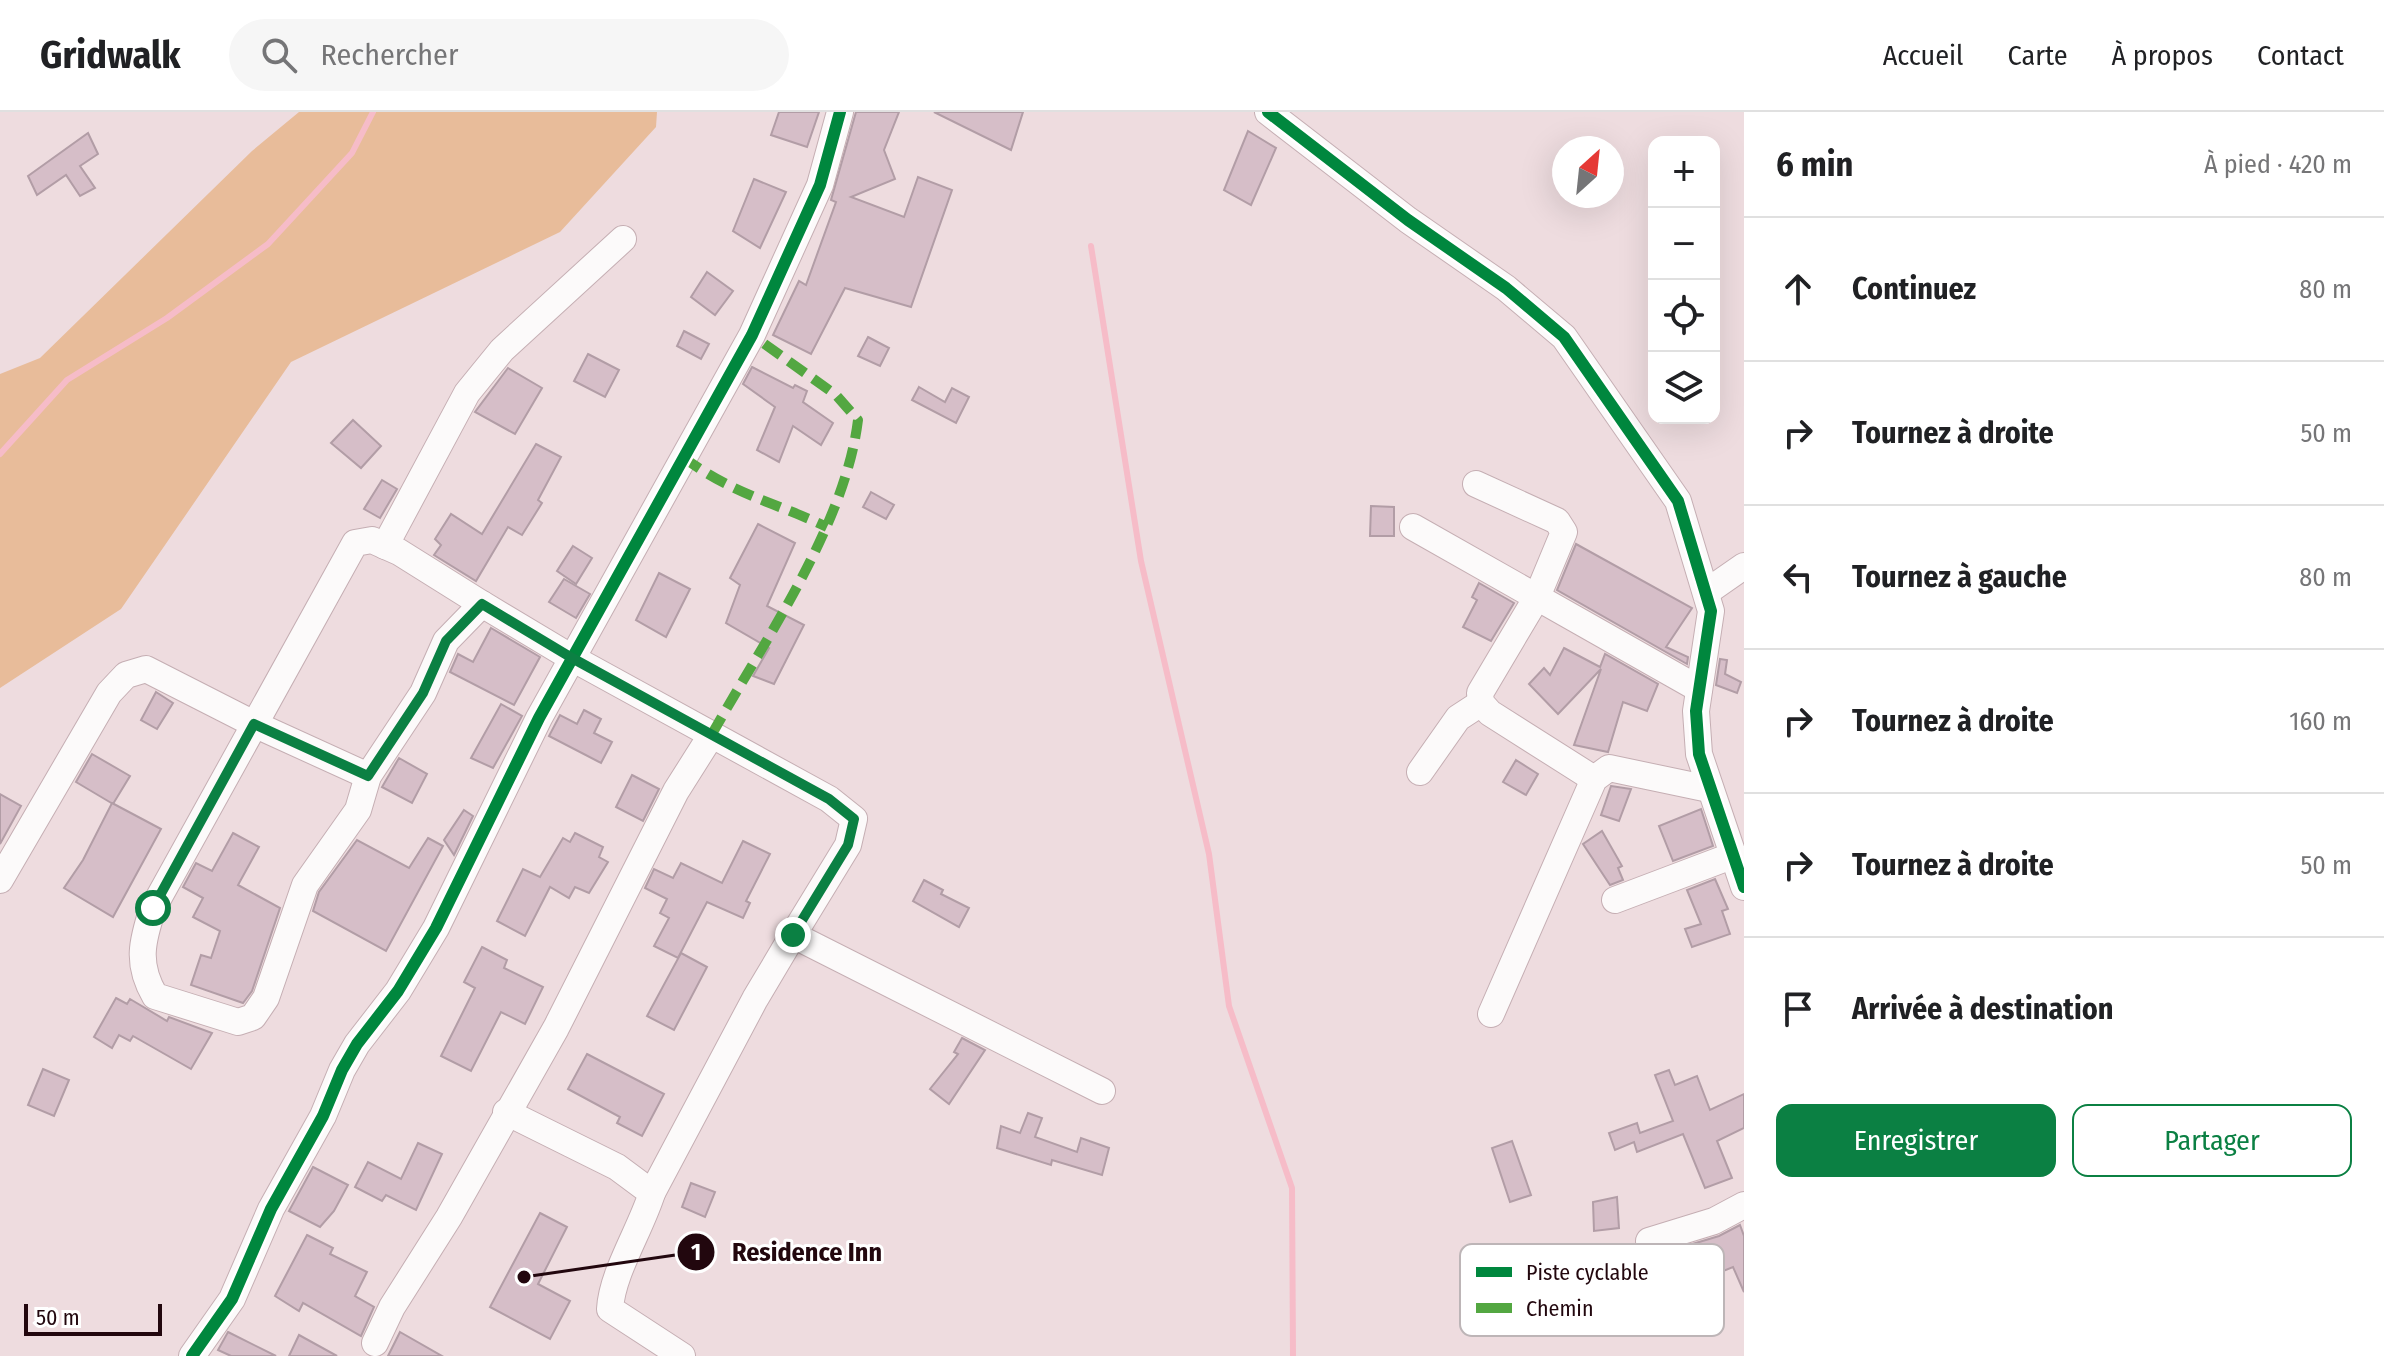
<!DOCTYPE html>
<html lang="fr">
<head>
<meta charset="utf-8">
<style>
	:root { --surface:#fff; --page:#f6f6f6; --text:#202124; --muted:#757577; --line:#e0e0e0; --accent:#0b8043 }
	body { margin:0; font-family:"Fira Sans Condensed",sans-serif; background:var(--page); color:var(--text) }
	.controls { position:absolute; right:24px; top:24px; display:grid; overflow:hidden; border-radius:16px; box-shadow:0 8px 32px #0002 }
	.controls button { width:72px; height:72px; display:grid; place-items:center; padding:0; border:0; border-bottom:2px solid var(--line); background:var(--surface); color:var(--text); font:40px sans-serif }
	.compass { position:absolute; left:1552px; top:24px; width:72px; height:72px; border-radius:50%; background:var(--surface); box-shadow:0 8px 32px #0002; rotate:27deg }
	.scale { position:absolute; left:24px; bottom:20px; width:138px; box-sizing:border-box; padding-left:8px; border:4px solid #22070e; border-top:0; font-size:22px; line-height:28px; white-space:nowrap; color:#22070e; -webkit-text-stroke:6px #fff; paint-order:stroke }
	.stop { position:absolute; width:24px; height:24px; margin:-18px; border:6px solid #0b8043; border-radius:50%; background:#fff }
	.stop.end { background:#0b8043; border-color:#fff; box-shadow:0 2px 8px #0008 }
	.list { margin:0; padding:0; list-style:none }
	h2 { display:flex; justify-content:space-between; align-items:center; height:104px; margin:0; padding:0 32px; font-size:34px }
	h2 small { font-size:26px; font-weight:400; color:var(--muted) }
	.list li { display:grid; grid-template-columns:52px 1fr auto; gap:24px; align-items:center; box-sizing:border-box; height:144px; padding:0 32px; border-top:2px solid var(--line) }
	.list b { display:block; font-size:30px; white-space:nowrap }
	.list em { font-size:26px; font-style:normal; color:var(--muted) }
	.actions { display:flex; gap:16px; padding:24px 32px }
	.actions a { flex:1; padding:18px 0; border:2px solid var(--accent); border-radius:16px; text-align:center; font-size:28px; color:var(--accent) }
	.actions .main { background:var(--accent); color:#fff }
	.icon { flex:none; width:44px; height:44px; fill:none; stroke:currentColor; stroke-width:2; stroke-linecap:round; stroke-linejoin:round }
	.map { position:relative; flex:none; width:1744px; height:1244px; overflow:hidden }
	header { display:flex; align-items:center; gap:48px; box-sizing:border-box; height:112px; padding:0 40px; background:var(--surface); border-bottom:2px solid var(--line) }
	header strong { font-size:38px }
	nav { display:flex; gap:44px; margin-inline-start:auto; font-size:28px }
	.search { width:560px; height:72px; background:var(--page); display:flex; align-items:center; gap:20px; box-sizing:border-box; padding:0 28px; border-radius:44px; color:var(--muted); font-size:30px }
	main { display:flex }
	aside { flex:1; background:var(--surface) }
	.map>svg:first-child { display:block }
</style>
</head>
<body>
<header>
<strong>Gridwalk</strong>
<div class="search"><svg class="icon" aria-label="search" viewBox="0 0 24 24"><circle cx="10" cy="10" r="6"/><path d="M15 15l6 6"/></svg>Rechercher</div>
<nav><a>Accueil</a><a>Carte</a><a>À propos</a><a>Contact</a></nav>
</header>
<main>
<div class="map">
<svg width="1744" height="1244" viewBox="0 0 1744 1244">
	<rect width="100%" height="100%" fill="#eedcdf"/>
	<path fill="#e8bc9a" d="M299,0H657L656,15L560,120L291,250L121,497L0,576V262L40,246L252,39Z"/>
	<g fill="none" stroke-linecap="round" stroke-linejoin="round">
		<g stroke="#f6bcc8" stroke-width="6">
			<path d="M1091,134L1141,449L1209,742L1229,894L1292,1076L1293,1244"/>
			<path d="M0,342L67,268L167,206L268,132L352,41L373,0"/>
		</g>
	</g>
	<g fill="#d6bec8" stroke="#b29da6" stroke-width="2">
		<path d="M779,0H819L807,35L771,23Z"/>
		<path d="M856,0H899L884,38L895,67L851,85L904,105L918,65L952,78L911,195L845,176L811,242L773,223L799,169L806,173L836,90L831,88Z"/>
		<path d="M934,0H1023L1011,38Z"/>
		<path d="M1248,19L1276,36L1251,93L1224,78Z"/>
		<path d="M88,21L98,42L80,54L95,76L80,84L66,63L37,83L28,64Z"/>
		<path d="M754,67L786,80L760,136L733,119Z"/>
		<path d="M707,160L733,179L715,203L691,185Z"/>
		<path d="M684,219L709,232L701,247L677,234Z"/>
		<path d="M868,225L889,236L880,254L858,244Z"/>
		<path d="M588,242L619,258L605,285L574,269Z"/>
		<path d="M752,255L793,276L795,273L807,279L803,290L833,311L821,333L793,314L779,350L757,338L775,295L743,272Z"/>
		<path d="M508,256L542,276L515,322L475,300Z"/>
		<path d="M919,275L945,290L952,276L969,285L956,311L912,288Z"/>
		<path d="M353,308L381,334L361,356L331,331Z"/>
		<path d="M536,332L561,345L538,388L542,391L522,423L508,415L476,469L434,443L441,433L435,427L451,402L482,422Z"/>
		<path d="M382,368L397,377L380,406L364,397Z"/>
		<path d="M871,380L894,393L886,407L863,395Z"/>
		<path d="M1371,394L1394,395V424H1370Z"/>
		<path d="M758,412L795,431L767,494L804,513L774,572L753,564L769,536L726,511L740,473L730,466Z"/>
		<path d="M1576,432L1692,496L1666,535L1688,545L1687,552L1557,478Z"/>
		<path d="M573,434L592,446L576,472L557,459Z"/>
		<path d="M659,461L690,477L666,525L636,508Z"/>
		<path d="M564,467L590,482L576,506L549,490Z"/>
		<path d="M1479,471L1514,491L1491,529L1463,515L1477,488L1472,485Z"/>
		<path d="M491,516L540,545L514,593L450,560L458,542L473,550Z"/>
		<path d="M1564,536L1600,555L1605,542L1658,572L1647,599L1623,590L1608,640L1574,633L1601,557L1558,602L1529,572L1544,556L1550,563Z"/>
		<path d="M1720,547L1727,548L1725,562L1741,570L1737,581L1716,573Z"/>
		<path d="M156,580L173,591L157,617L141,608Z"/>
		<path d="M501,592L522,604L493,656L471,646Z"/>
		<path d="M584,598L601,607L594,621L612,630L601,651L549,624L560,603L577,612Z"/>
		<path d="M92,642L130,664L113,692L76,670Z"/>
		<path d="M399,646L427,662L412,691L382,675Z"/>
		<path d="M1516,648L1538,662L1526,683L1503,670Z"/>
		<path d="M632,663L659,677L643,709L616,695Z"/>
		<path d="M1611,674L1631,677L1619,709L1601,703Z"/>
		<path d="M0,682L21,694L0,732Z"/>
		<path d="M112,691L161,717L113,805L64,776L83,748Z"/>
		<path d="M1701,697L1713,734L1673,749L1659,714Z"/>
		<path d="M464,698L473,704L454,743L444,728Z"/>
		<path d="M1602,719L1622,754L1618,756L1623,768L1610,773L1583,732Z"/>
		<path d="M233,721L259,735L238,773L280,796L252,879L243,891L191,873L201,843L211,846L220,819L193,805L203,786L183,775L196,751L212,759Z"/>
		<path d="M575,721L603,735L599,745L608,750L589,781L575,775L569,786L550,775L525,824L497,809L523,757L540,765L563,726L570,730Z"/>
		<path d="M428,726L443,734L386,839L313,799L319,780L357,728L409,756Z"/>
		<path d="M743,729L770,742L746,789L750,791L743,806L707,790L678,846L654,834L669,806L660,801L667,787L645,776L654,757L673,766L681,751L722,771Z"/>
		<path d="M1715,767L1728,797L1722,799L1730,822L1692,835L1685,817L1701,812L1687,778Z"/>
		<path d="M924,768L943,778L941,782L969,796L959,815L913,789Z"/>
		<path d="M482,835L507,848L504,856L543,875L525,912L501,900L471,959L441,944L475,876L464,870Z"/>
		<path d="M681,841L707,855L674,918L647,904Z"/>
		<path d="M116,886L127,892L130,887L167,909L169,905L212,921L191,957L133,924L130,929L119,923L112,936L94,925Z"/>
		<path d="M962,926L985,938L949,992L930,977L958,942L954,940Z"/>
		<path d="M587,942L664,982L642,1024L617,1011L620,1005L568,977Z"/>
		<path d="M43,957L69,968L54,1004L28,993Z"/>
		<path d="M1669,958L1675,973L1697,964L1710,998L1744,982V1016L1717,1029L1732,1066L1705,1076L1683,1022L1637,1040L1634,1030L1615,1038L1609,1021L1637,1011L1640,1021L1673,1009L1655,963Z"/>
		<path d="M1028,1001L1042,1006L1035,1025L1077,1040L1081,1026L1109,1036L1102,1063L1052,1048L1051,1053L997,1036L1001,1014L1020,1021Z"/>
		<path d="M1512,1029L1531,1083L1510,1090L1492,1036Z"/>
		<path d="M418,1031L442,1042L416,1098L386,1083L382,1089L355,1075L368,1050L401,1067Z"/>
		<path d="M313,1055L348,1073L334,1099L320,1115L289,1099Z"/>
		<path d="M691,1071L715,1080L705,1105L682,1095Z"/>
		<path d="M1617,1085L1619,1116L1594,1119L1593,1090Z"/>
		<path d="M540,1101L567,1115L538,1172L570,1189L550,1227L490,1195Z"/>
		<path d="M1740,1113L1744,1124V1180L1733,1155L1706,1166L1702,1158L1636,1182L1626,1152L1719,1124Z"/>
		<path d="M307,1123L333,1136L330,1142L367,1160L355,1184L374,1195L361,1224L303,1191L299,1199L275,1184Z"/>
		<path d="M228,1220L276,1244H231L218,1238Z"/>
		<path d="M400,1220L442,1244H388Z"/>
		<path d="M299,1223L337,1244H289Z"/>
	</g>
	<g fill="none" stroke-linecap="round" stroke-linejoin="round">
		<g stroke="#c5aeb3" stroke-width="28">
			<g id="minor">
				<path d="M1268,0L1408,108L1506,176L1564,225L1678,389L1711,499L1696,599L1699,642L1744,775"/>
				<path d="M1476,372L1557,409L1564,420L1537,485L1480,581L1481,591L1490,601L1594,667"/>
				<path d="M1413,415L1699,577"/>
				<path d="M372,428L399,440L482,492L446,529L423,581L368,664L358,698L305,773L266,886L253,905L238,910L155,884C136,852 142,829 153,796L355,431Z"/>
				<path d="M385,434L467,281L502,238L623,127"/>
				<path d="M1708,479L1744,454"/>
				<path d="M482,492L572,546L829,687L854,707L848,733L793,823L1102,979"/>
				<path d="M1420,660L1458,606L1481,591"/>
				<path d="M0,768L109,581L126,563L146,557L254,612L368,664"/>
				<path d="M1615,788L1734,743"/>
				<path d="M1491,902L1594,667L1609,656L1709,677"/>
				<path d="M506,1000L617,1055L652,1081C640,1119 612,1161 610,1197L682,1244"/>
				<path d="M652,1081L755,887L793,823"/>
				<path d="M1649,1129L1714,1109L1744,1093"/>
				<path d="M375,1231L392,1195L449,1105L556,916L676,679L712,622"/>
				<path d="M192,1244L232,1187L271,1097L323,1004L342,958L357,932L398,879L436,816L539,606L752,223L820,73L840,0"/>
			</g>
		</g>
		<use href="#minor" stroke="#fcfafa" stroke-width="26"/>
		<g stroke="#53a741" stroke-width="10" stroke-dasharray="20 10" stroke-linecap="butt">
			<path d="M683,345C732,382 774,390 827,415"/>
			<path d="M712,622C764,529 845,414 858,308L836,283L752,223"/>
		</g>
		<g stroke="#fff" stroke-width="17">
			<g id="cycleway">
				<path d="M1268,0L1408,108L1506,176L1564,225L1678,389L1711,499L1696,599L1699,642L1744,775"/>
				<path d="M192,1244L232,1187L271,1097L323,1004L342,958L357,932L398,879L436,816L539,606L752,223L820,73L840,0"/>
			</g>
		</g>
		<use href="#cycleway" stroke="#00873e" stroke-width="12"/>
	</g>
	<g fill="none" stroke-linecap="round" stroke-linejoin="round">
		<path stroke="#0b8043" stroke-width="10" d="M153,796L254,612L368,664L423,581L446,529L482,492L572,546L829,687L854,707L848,733L793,823"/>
	</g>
	<rect x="1460" y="1132" width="264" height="92" rx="12" fill="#fff" stroke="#bdb5b7" stroke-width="2"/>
	<rect x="1476" y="1155" width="36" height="10" fill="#00873e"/>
	<rect x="1476" y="1191" width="36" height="10" fill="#53a741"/>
	<g font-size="22" fill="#22070e">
		<text x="1526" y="1168">Piste cyclable</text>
		<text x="1526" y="1204">Chemin</text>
	</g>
	<path fill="none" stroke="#22070e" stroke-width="3" d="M524 1165L696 1140"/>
	<g fill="#22070e" stroke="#fff" stroke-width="3">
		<circle cx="524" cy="1165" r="8"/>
		<circle cx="696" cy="1140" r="20"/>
	</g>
	<g font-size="24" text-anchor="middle" font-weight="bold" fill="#fff">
		<text x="696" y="1148">1</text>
	</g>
	<g font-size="26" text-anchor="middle" font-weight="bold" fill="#22070e" stroke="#fff" stroke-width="6" stroke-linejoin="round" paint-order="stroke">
		<text x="807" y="1149">Residence Inn</text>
	</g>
</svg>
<div class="controls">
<button>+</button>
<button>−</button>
<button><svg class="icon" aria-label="locate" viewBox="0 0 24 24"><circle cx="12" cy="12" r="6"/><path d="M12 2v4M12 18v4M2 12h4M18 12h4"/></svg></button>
<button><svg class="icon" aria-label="layers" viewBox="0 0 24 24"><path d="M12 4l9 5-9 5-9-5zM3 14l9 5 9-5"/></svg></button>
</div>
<svg class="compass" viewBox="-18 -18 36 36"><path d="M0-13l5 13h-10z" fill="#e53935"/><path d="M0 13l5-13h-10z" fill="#757577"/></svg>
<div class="scale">50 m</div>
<div class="stop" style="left:153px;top:796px"></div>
<div class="stop end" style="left:793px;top:823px"></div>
</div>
<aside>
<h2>6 min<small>À pied · 420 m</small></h2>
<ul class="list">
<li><svg class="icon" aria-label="ahead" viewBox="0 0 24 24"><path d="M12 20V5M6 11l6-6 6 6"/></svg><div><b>Continuez</b></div><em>80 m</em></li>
<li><svg class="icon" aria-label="right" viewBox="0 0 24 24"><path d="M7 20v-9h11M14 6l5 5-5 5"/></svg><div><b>Tournez à droite</b></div><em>50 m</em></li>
<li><svg class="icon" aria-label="left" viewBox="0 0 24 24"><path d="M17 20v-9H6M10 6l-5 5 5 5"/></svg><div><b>Tournez à gauche</b></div><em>80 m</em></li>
<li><svg class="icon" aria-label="right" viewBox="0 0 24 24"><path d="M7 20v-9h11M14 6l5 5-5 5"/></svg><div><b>Tournez à droite</b></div><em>160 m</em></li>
<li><svg class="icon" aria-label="right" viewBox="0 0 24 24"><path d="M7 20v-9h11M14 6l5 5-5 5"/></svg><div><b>Tournez à droite</b></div><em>50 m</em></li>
<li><svg class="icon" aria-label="arrive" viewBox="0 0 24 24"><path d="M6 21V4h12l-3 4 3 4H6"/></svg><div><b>Arrivée à destination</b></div></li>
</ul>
<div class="actions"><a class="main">Enregistrer</a><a>Partager</a></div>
</aside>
</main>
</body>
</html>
